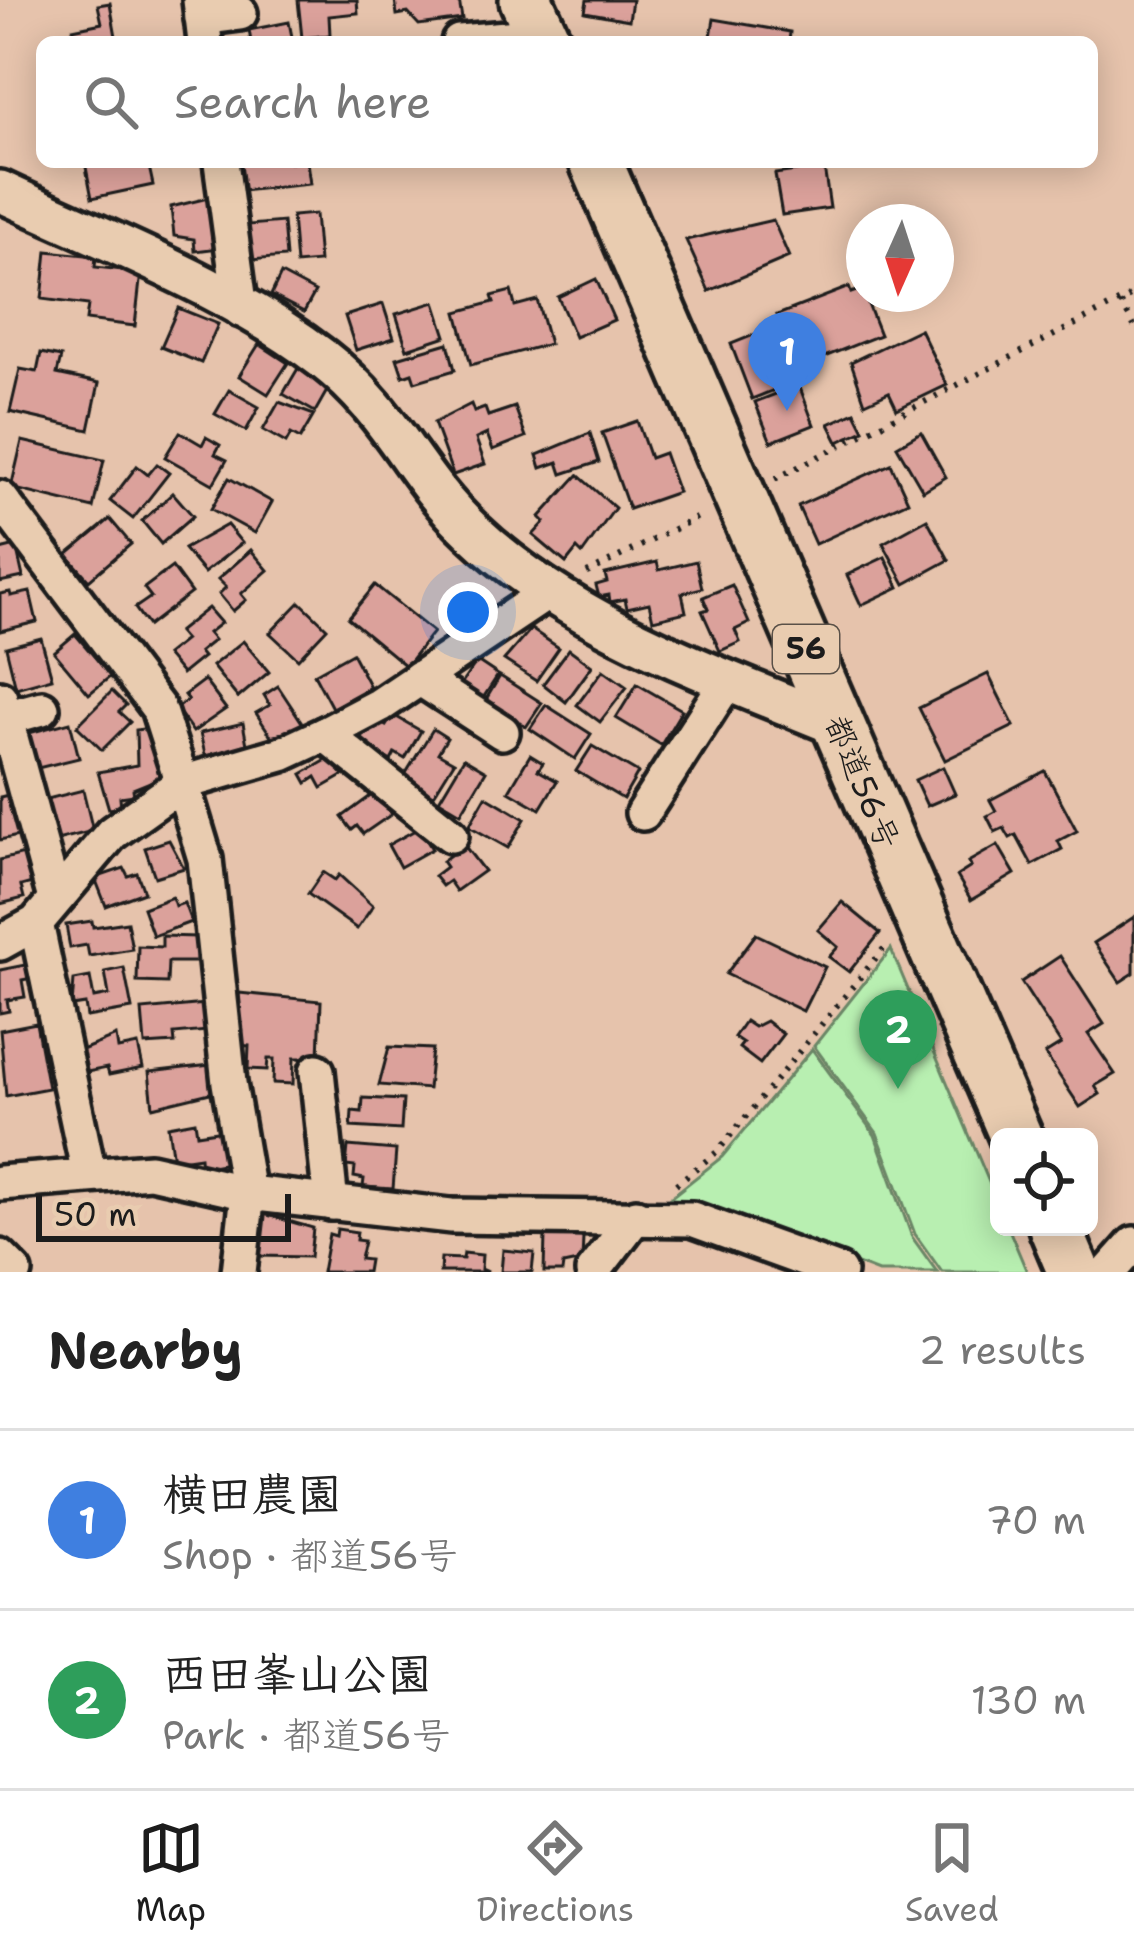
<!DOCTYPE html>
<html lang="en">
<head>
<meta charset="utf-8">
<style>
	:root { --surface:#fff; --page:#f6f6f6; --text:#222; --muted:#767676; --line:#e0e0e0; --accent:#1c1c1c }
	body { margin:0; font-family:"Shantell Sans","Klee One",sans-serif; background:var(--page); color:var(--text) }
	.controls { position:absolute; right:36px; bottom:36px; display:grid; overflow:hidden; border-radius:18px; box-shadow:0 6px 30px #0003 }
	.controls button { width:108px; height:108px; display:grid; place-items:center; padding:0; border:0; border-bottom:3px solid var(--line); background:var(--surface); color:var(--text); font:60px sans-serif }
	.compass { position:absolute; left:846px; top:204px; width:108px; height:108px; border-radius:50%; background:var(--surface); box-shadow:0 6px 30px #0003; rotate:183deg }
	.scale { position:absolute; left:36px; bottom:30px; width:255px; box-sizing:border-box; padding-left:12px; border:6px solid #1c1c1c; border-top:0; font-size:33px; line-height:42px; white-space:nowrap; color:#1c1c1c; -webkit-text-stroke:9px #e9ccb0; paint-order:stroke }
	.you { position:absolute; left:468px; top:612px; width:42px; height:42px; margin:-30px; border:9px solid #fff; border-radius:50%; background:#1a73e8; box-shadow:0 0 0 18px #1a73e833 }
	.badge { display:grid; place-items:center; width:78px; height:78px; border-radius:50%; background:var(--accent); color:#fff; font-size:39px; font-weight:700 }
	.pin { position:absolute; translate:-50% -99px; filter:drop-shadow(0 3px 6px #0008) }
	.pin::after { content:''; position:absolute; top:63px; width:42px; height:36px; background:inherit; clip-path:polygon(0 0,100% 0,50% 100%) }
	.list { margin:0; padding:0; list-style:none }
	h2 { display:flex; justify-content:space-between; align-items:center; height:156px; margin:0; padding:0 48px; font-size:51px }
	h2 small { font-size:39px; font-weight:400; color:var(--muted) }
	.list li { display:grid; grid-template-columns:78px 1fr auto; gap:36px; align-items:center; box-sizing:border-box; height:180px; padding:0 48px; border-top:3px solid var(--line) }
	.list b { display:block; font-size:45px; white-space:nowrap }
	.list p { margin:0; font-size:39px; white-space:nowrap; color:var(--muted) }
	.list em { font-size:39px; font-style:normal; color:var(--muted) }
	.icon { flex:none; width:66px; height:66px; fill:none; stroke:currentColor; stroke-width:2; stroke-linecap:round; stroke-linejoin:round }
	.map { position:relative; flex:none; width:1134px; height:1272px; overflow:hidden }
	.search { position:absolute; background:var(--surface); box-shadow:0 6px 30px #0003; left:36px; right:36px; top:36px; height:132px; display:flex; align-items:center; gap:30px; box-sizing:border-box; padding:0 42px; border-radius:18px; color:var(--muted); font-size:45px }
	.sheet { height:516px; background:var(--surface) }
	nav { display:flex; justify-content:space-around; align-items:center; box-sizing:border-box; height:168px; border-top:3px solid var(--line); background:var(--surface); font-size:33px; color:var(--muted) }
	nav a { display:grid; justify-items:center; gap:6px }
	nav .on { color:var(--accent) }
	.map>svg:first-child { display:block }
</style>
</head>
<body>
<div class="map">
<svg width="1134" height="1272" viewBox="0 0 1134 1272">
	<rect width="100%" height="100%" fill="#e6c3ac"/>
	<filter id="ink" filterUnits="userSpaceOnUse"><feTurbulence type="fractalNoise" baseFrequency=".00833" numOctaves="2"/><feDisplacementMap in="SourceGraphic" scale="24" xChannelSelector="R" yChannelSelector="G"/><feConvolveMatrix kernelMatrix="1 2 1 2 8 2 1 2 1" color-interpolation-filters="sRGB"/></filter>
	<g filter="url(#ink)">
		<g fill="#b8efb1" stroke="#6a8666" stroke-width="3">
			<path d="M891,949L999,1206V1227H1008L1027,1272H942L915,1234L877,1133L814,1046Z"/>
			<path d="M812,1049L875,1135L912,1237L937,1272H878L773,1231L661,1205L722,1157Z"/>
		</g>
		<g fill="#dba19b" stroke="#1c1c1c" stroke-width="3">
			<path d="M298,0H357L358,13L329,16L330,35L302,38Z"/>
			<path d="M395,0H459L462,19L419,25L408,13L397,15Z"/>
			<path d="M587,0H632L629,20L585,12Z"/>
			<path d="M110,3L117,42H75L73,29L102,23L98,5Z"/>
			<path d="M714,19L790,32L789,42H710Z"/>
			<path d="M289,22L293,42H251L249,30Z"/>
			<path d="M85,162H148L153,185L92,198Z"/>
			<path d="M238,162H307L310,184L241,191Z"/>
			<path d="M824,167L830,208L782,215L775,174Z"/>
			<path d="M212,197L219,248L195,251L194,239L174,236L171,207Z"/>
			<path d="M315,214L319,262L296,264L292,216Z"/>
			<path d="M773,220L789,257L709,291L686,240Z"/>
			<path d="M283,222L286,257L251,260L248,225Z"/>
			<path d="M47,251L96,256L95,267L141,272L135,326L86,320L88,305L42,299Z"/>
			<path d="M281,274L315,292L304,312L271,295Z"/>
			<path d="M596,279L614,320L575,337L558,297Z"/>
			<path d="M849,287L851,293L862,289L880,335L799,367L804,378L752,399L731,344L781,324L777,315Z"/>
			<path d="M511,291L515,306L537,300L549,344L471,365L457,312L494,302L492,296Z"/>
			<path d="M435,302L446,336L407,349L396,314Z"/>
			<path d="M383,304L394,338L356,350L345,316Z"/>
			<path d="M178,308L218,324L201,363L161,347Z"/>
			<path d="M920,329L947,385L897,409L889,392L865,403L851,362Z"/>
			<path d="M448,343L455,370L415,382L412,373L403,376L397,358Z"/>
			<path d="M259,344L288,363L268,394L239,376Z"/>
			<path d="M41,353L61,357L57,374L99,383L89,430L10,412L20,369L37,372Z"/>
			<path d="M300,365L328,389L315,412L283,394Z"/>
			<path d="M799,385L814,425L771,442L755,402Z"/>
			<path d="M229,390L259,407L246,431L215,414Z"/>
			<path d="M279,402L314,415L300,439L291,434L286,443L263,430Z"/>
			<path d="M471,404L474,412L485,408L488,416L515,407L526,437L493,450L487,434L476,439L485,464L453,475L434,423Z"/>
			<path d="M855,412L864,430L838,442L829,424Z"/>
			<path d="M637,421L650,458L664,453L678,492L629,509L602,433Z"/>
			<path d="M180,432L202,445L206,437L220,445L215,454L227,460L213,484L165,457Z"/>
			<path d="M921,432L946,477L923,491L897,446Z"/>
			<path d="M590,433L599,462L562,474L558,462L541,468L537,455Z"/>
			<path d="M22,441L104,460L93,508L11,488Z"/>
			<path d="M157,464L169,473L133,519L110,501L137,466L148,475Z"/>
			<path d="M891,464L908,501L815,544L798,506Z"/>
			<path d="M578,475L615,508L582,554L577,549L566,563L533,535L545,522L540,517Z"/>
			<path d="M229,478L272,502L255,533L211,509Z"/>
			<path d="M173,493L193,516L161,544L142,521Z"/>
			<path d="M110,519L131,544L89,580L67,555Z"/>
			<path d="M927,519L949,560L905,584L883,543Z"/>
			<path d="M227,525L242,543L204,573L184,549Z"/>
			<path d="M16,546L23,577L0,582V550Z"/>
			<path d="M251,550L268,570L241,594L246,600L233,611L219,594L226,587L218,579Z"/>
			<path d="M885,557L899,587L861,605L847,575Z"/>
			<path d="M696,561L702,588L682,593L686,612L653,620L649,603L627,608L625,599L610,602L609,595L599,597L596,585L607,582L605,574L657,562L659,570Z"/>
			<path d="M172,567L191,593L148,626L135,608L151,597L144,588Z"/>
			<path d="M375,585L433,632L406,666L348,618Z"/>
			<path d="M732,585L749,623L735,630L740,642L720,651L702,611L708,609L703,597Z"/>
			<path d="M10,592L11,596L30,592L37,622L0,631V594Z"/>
			<path d="M300,602L327,628L298,659L270,633Z"/>
			<path d="M208,608L221,623L208,633L214,640L199,652L203,657L182,674L166,655L185,640L178,632Z"/>
			<path d="M531,629L559,648L536,681L504,660Z"/>
			<path d="M75,634L111,676L89,694L54,652Z"/>
			<path d="M41,638L52,678L16,688L6,647Z"/>
			<path d="M243,641L269,672L238,698L212,666Z"/>
			<path d="M569,649L592,666L566,702L543,684Z"/>
			<path d="M352,653L370,687L332,708L314,674Z"/>
			<path d="M477,661L498,675L483,698L461,684Z"/>
			<path d="M603,670L627,687L600,722L577,705Z"/>
			<path d="M988,674L1014,726L945,760L919,708Z"/>
			<path d="M500,676L542,703L526,727L485,701Z"/>
			<path d="M204,680L226,709L193,732L176,708L188,700L184,695Z"/>
			<path d="M637,684L682,710L661,745L616,718Z"/>
			<path d="M278,686L303,724L275,742L256,713L270,705L264,695Z"/>
			<path d="M112,691L126,705L119,712L130,722L102,750L77,726Z"/>
			<path d="M546,705L591,734L575,759L530,729Z"/>
			<path d="M393,715L421,731L405,759L395,753L391,761L358,741L371,718L386,726Z"/>
			<path d="M70,722L79,758L38,768L29,733Z"/>
			<path d="M243,723L248,750L206,759L200,733Z"/>
			<path d="M150,728L165,776L133,789L134,795L120,797L121,807L109,809L98,772L137,765L136,730Z"/>
			<path d="M433,729L447,738L438,753L454,762L433,796L403,778Z"/>
			<path d="M592,746L638,773L623,799L576,771Z"/>
			<path d="M530,755L543,763L538,770L557,781L540,809L509,791Z"/>
			<path d="M332,757L343,776L322,788L316,777L307,783L302,774Z"/>
			<path d="M464,758L486,771L461,813L439,800Z"/>
			<path d="M943,767L955,794L927,806L915,780Z"/>
			<path d="M1045,771L1077,831L1058,841L1062,849L1032,865L1016,835L1010,838L1004,828L995,832L987,816L996,811L990,800Z"/>
			<path d="M83,790L93,831L57,840L47,799Z"/>
			<path d="M376,792L392,814L363,834L357,826L352,830L342,817Z"/>
			<path d="M8,795L18,836L0,840V797Z"/>
			<path d="M486,796L525,819L508,848L469,826Z"/>
			<path d="M419,828L432,849L400,867L388,845Z"/>
			<path d="M169,840L184,868L155,877L145,848Z"/>
			<path d="M464,845L484,871L456,891L449,881L442,886L434,876L446,867L442,861Z"/>
			<path d="M998,845L1015,874L971,900L957,876L971,867L968,862Z"/>
			<path d="M24,854L32,883L21,886L24,898L0,904V860Z"/>
			<path d="M124,868L128,876L137,873L144,892L106,906L95,878Z"/>
			<path d="M323,872L335,880L339,875L373,906L357,929L308,894Z"/>
			<path d="M172,897L175,906L184,903L191,922L153,936L143,908Z"/>
			<path d="M842,902L880,933L849,972L829,957L838,947L818,930Z"/>
			<path d="M1134,917V973L1120,982L1094,943Z"/>
			<path d="M92,921L93,927L127,922L132,949L89,956L87,945L70,948L66,925Z"/>
			<path d="M756,934L825,967L803,1011L726,974Z"/>
			<path d="M162,936L197,937L196,962H168L167,983L137,982L138,946L162,947Z"/>
			<path d="M1060,956L1104,1024L1088,1034L1115,1074L1095,1086L1100,1094L1080,1107L1045,1054L1061,1044L1021,982Z"/>
			<path d="M30,964L32,978L22,980L25,997L7,1000L9,1011L0,1013V970Z"/>
			<path d="M124,968L132,1009L87,1017L85,1004L72,1006L74,980L90,977L94,998L109,995L105,972Z"/>
			<path d="M239,993L321,1001L319,1058H294L293,1084L273,1083L274,1059H268L267,1070L248,1069L249,1046L237,1045Z"/>
			<path d="M206,1004L208,1031L174,1034L175,1043L145,1045L142,1010Z"/>
			<path d="M745,1021L754,1027L766,1021L783,1034L760,1064L739,1048L743,1043L734,1037Z"/>
			<path d="M36,1023L48,1088L6,1096L0,1030Z"/>
			<path d="M116,1036L118,1049L138,1045L143,1068L109,1075L107,1068L87,1072L82,1050Z"/>
			<path d="M389,1047L432,1049L428,1089L379,1085Z"/>
			<path d="M211,1065L214,1092L153,1107L149,1072Z"/>
			<path d="M363,1098L403,1100L401,1130L351,1127L352,1111L362,1112Z"/>
			<path d="M195,1121L197,1134L223,1130L228,1163L201,1168L200,1157L173,1161L168,1126Z"/>
			<path d="M348,1146L396,1150L393,1189L363,1187L364,1179L354,1177L355,1167L346,1166Z"/>
			<path d="M264,1214L313,1228L310,1257L259,1256Z"/>
			<path d="M337,1229L357,1232L356,1240L364,1241L360,1259L369,1260L367,1272H322L329,1234L336,1236Z"/>
			<path d="M545,1235L583,1237L582,1261L563,1265L562,1272H544Z"/>
			<path d="M503,1250L534,1253L532,1272H501Z"/>
			<path d="M464,1253L482,1255L481,1269L488,1272H440L441,1258L463,1259Z"/>
		</g>
		<g fill="none" stroke-linecap="round" stroke-linejoin="round">
			<g stroke="#1c1c1c" stroke-width="42">
				<g id="minor">
					<path d="M200,0L205,42"/>
					<path d="M202,18L240,13"/>
					<path d="M459,42L541,35"/>
					<path d="M221,162L241,310"/>
					<path d="M0,498L158,708L182,783L205,859L229,1083L248,1193L239,1272"/>
					<path d="M419,678L502,732"/>
					<path d="M0,698L55,899"/>
					<path d="M6,718L42,708"/>
					<path d="M325,734L451,835"/>
					<path d="M643,813L728,680"/>
					<path d="M36,923L89,1174"/>
					<path d="M0,943L36,923L112,833L182,783L282,754L325,734L380,705L547,593"/>
					<path d="M317,1071L331,1203"/>
					<path d="M0,1183L150,1171L248,1193L451,1216L692,1219L839,1272"/>
					<path d="M0,1257L15,1272"/>
					<path d="M593,1272L636,1216"/>
					<path d="M1109,1272L1134,1244"/>
				</g>
			</g>
			<g stroke="#1c1c1c" stroke-width="48">
				<path id="tertiary" d="M0,191C108,242 227,286 323,359C393,413 412,475 471,530C573,627 711,673 839,726"/>
			</g>
			<g stroke="#1c1c1c" stroke-width="60">
				<g id="primary">
					<path d="M526,0L545,42"/>
					<path d="M596,162L1016,1137"/>
					<path d="M1055,1227L1074,1272"/>
				</g>
			</g>
			<g stroke="#1c1c1c" stroke-width="6" stroke-dasharray="3 9" stroke-linecap="butt">
				<path d="M1121,303L1134,326"/>
				<path d="M775,479L1134,294"/>
				<path d="M587,573L704,514"/>
				<path d="M676,1184L717,1152L889,942"/>
			</g>
			<use href="#minor" stroke="#e9ccb0" stroke-width="33"/>
			<use href="#tertiary" stroke="#e9ccb0" stroke-width="39"/>
			<use href="#primary" stroke="#e9ccb0" stroke-width="51"/>
		</g>
	</g>
	<g text-anchor="middle" stroke-width="9" stroke-linejoin="round" paint-order="stroke">
		<rect fill="#e9ccb0" stroke="#5a5148" stroke-width="3" x="773" y="625" width="66" height="48" rx="9"/>
		<g font-size="30" font-weight="bold" fill="#1c1c1c">
			<text x="806" y="659">56</text>
		</g>
		<g font-size="33" fill="#1c1c1c" stroke="#e9ccb0">
			<text transform="translate(863 782) rotate(67)" y="12">都道56号</text>
		</g>
	</g>
</svg>
<div class="controls">
<button><svg class="icon" aria-label="locate" viewBox="0 0 24 24"><circle cx="12" cy="12" r="6"/><path d="M12 2v4M12 18v4M2 12h4M18 12h4"/></svg></button>
</div>
<svg class="compass" viewBox="-18 -18 36 36"><path d="M0-13l5 13h-10z" fill="#e53935"/><path d="M0 13l5-13h-10z" fill="#767676"/></svg>
<div class="scale">50 m</div>
<div class="you"></div>
<div class="pin badge" style="left:787px;top:411px;background:#3f7fe0">1</div>
<div class="pin badge" style="left:898px;top:1089px;background:#2e9e5b">2</div>
<div class="search"><svg class="icon" aria-label="search" viewBox="0 0 24 24"><circle cx="10" cy="10" r="6"/><path d="M15 15l6 6"/></svg>Search here</div>
</div>
<section class="sheet">
<h2>Nearby<small>2 results</small></h2>
<ul class="list">
<li><span class="badge" style="background:#3f7fe0">1</span><div><b>横田農園</b><p>Shop · 都道56号</p></div><em>70 m</em></li>
<li><span class="badge" style="background:#2e9e5b">2</span><div><b>西田峯山公園</b><p>Park · 都道56号</p></div><em>130 m</em></li>
</ul>
</section>
<nav>
<a class="on"><svg class="icon" aria-label="map" viewBox="0 0 24 24"><path d="M3 6l6-2 6 2 6-2v14l-6 2-6-2-6 2zM9 4v14M15 6v14"/></svg>Map</a>
<a><svg class="icon" aria-label="directions" viewBox="0 0 24 24"><path d="M12 3l9 9-9 9-9-9zM9 14v-3h6M13 9l2 2-2 2"/></svg>Directions</a>
<a><svg class="icon" aria-label="saved" viewBox="0 0 24 24"><path d="M7 4h10v16l-5-4-5 4z"/></svg>Saved</a>
</nav>
</body>
</html>
